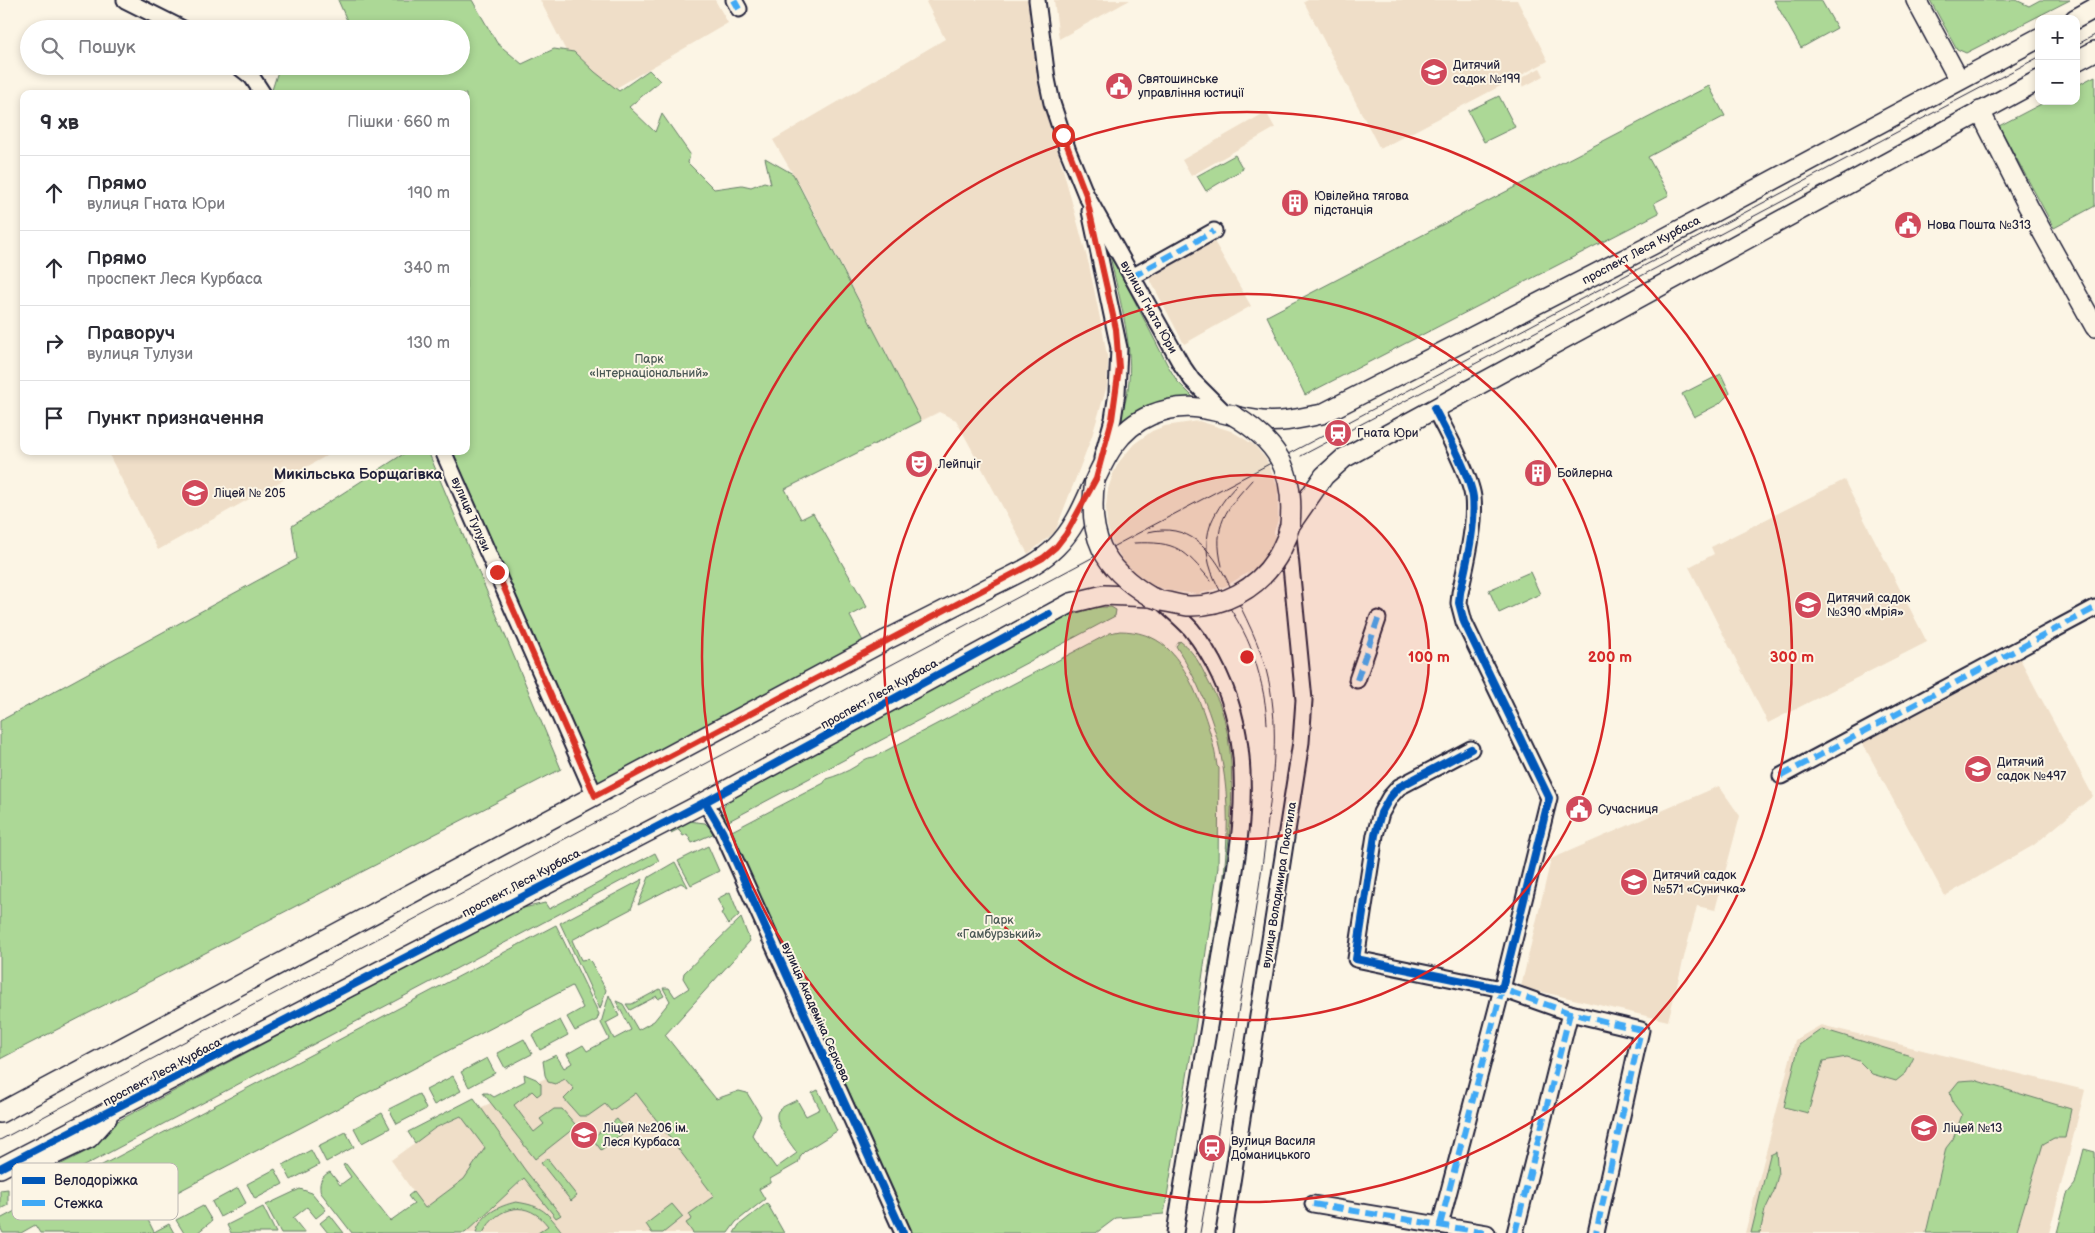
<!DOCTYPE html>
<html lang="uk">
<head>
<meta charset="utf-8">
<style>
	:root { --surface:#fff; --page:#f2f2f3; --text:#2b2b33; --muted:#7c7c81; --line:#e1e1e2 }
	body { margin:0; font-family:"Balsamiq Sans",sans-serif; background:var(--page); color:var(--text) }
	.controls { position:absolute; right:15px; top:15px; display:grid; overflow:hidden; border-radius:10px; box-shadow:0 2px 8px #0003 }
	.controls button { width:45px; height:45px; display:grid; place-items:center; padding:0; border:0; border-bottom:1px solid var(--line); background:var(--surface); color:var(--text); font:25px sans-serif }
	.stop { position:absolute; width:15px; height:15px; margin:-11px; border:4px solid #d93025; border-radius:50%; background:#fff }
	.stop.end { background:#d93025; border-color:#fff; box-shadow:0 1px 5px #0008 }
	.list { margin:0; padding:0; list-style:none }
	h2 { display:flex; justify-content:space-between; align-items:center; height:65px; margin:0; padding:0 20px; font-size:21px }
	h2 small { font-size:16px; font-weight:400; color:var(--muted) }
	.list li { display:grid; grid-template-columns:32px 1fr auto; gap:15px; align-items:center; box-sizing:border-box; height:75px; padding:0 20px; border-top:1px solid var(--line) }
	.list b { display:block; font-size:19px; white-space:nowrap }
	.list p { margin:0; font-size:16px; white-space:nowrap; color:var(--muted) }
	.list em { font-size:16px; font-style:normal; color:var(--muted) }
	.icon { flex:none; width:28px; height:28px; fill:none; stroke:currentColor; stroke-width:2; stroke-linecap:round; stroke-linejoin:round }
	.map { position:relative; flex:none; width:2095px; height:1233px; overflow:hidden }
	.search { position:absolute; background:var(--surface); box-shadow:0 2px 8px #0003; left:20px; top:20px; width:450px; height:55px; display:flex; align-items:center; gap:12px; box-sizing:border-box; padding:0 18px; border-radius:28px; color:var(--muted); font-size:19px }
	.panel { position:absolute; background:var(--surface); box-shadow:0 2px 8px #0003; left:20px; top:90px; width:450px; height:365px; border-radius:10px }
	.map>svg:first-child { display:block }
</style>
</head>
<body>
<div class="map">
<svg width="2095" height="1233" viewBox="0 0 2095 1233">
	<rect width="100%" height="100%" fill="#fcf5e5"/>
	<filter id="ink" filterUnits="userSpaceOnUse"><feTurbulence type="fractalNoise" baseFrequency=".02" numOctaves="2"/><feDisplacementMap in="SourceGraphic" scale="10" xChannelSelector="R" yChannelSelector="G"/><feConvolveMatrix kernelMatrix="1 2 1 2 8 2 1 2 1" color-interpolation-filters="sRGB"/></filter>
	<g filter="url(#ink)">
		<g fill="#efdec8">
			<path d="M540,0H715L728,23L592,102Z"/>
			<path d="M929,0H1030L1045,103L1089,265L1103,333L1108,361L1107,386L1092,436L1055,532L1028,554L956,420L939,412L921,421L803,191L773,140L945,39L926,2Z"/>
			<path d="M1054,0H1130L1059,39Z"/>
			<path d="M1308,0H1517L1548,61L1380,149L1304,2Z"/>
			<path d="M1540,68L1544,76L1523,87L1519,79Z"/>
			<path d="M1266,112L1275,128L1191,176L1182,160Z"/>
			<path d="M1211,236L1251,306L1184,344L1146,272Z"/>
			<path d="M1199,421L1231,431L1243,438L1254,445L1266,459L1278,488V520L1274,532L1276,546L1254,573L1252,570L1226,586L1198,594L1169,591L1150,584L1125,564L1112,542L1107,525L1106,507L1108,489L1113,474L1119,462L1134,444L1152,431L1165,426Z"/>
			<path d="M107,451H335L158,550Z"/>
			<path d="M1844,480L1927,642L1768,723L1689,567L1714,554L1711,547Z"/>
			<path d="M2019,657L2093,796L2034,845L1945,896L1862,742Z"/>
			<path d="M1719,786L1740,816L1715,910L1697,906L1668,1021L1521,987L1551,859Z"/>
			<path d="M1821,1025L2085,1090L2049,1233H1745L1795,1040Z"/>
			<path d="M610,1051L759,1189L728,1233H442L391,1160L435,1128L542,1080L573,1063Z"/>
		</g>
		<g fill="#acd896" stroke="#677d68">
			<path d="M338,0H472L497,43L522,64L554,49L574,52L595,72L619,91L649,70L660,81L629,107L655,132L662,114L690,154L688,163L714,189L742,185L751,187L764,182L771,184L765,158L793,174L921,421L785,489L801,519L813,513L867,607L850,616L865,645L597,787L451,451H466V94H275L272,90L279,68L286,66H461V29H347L349,25Z"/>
			<path d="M1774,0H1821L1837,28L1801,48Z"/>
			<path d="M1930,0H2016L2029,6L2040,0H2070L1966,53L1957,49Z"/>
			<path d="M2095,76V206L2054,228L1999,126L2047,101H2076V86Z"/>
			<path d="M1709,86L1725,116L1648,157L1669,195L1654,203L1659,213L1305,395L1267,316Z"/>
			<path d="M1499,96L1515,127L1484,142L1468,111Z"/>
			<path d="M1235,155L1243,169L1206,191L1197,176Z"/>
			<path d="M1109,251L1167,364L1177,381L1195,399L1140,411L1119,425C1123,410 1128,396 1129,380C1133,342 1117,290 1109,251Z"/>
			<path d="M1721,374L1730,393L1719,404L1694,417L1682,394Z"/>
			<path d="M408,451H428L561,769L0,1059V721L297,559L292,526Z"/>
			<path d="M1530,572L1540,594L1499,613L1489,590Z"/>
			<path d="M1097,607H1111L1116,610L1115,616L725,823L723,809L729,796L1071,615Z"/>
			<path d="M1120,631C1137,631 1154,636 1166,647C1192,670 1213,732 1217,766L1219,768L1218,867L1195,1029L1164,1214L1116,1218L1096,1233H906L728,833L824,783L826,779C836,776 847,772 856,766C863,761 865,758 874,757L1110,633Z"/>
			<path d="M1180,641C1195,653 1200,664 1208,681C1212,689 1217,697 1220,705C1247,781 1221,895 1208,973C1214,937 1222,901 1225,864C1233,783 1220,716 1176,646Z"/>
			<path d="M688,821L705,823L715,833L692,843L687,834L683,836L679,829L671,833L669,830Z"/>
			<path d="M708,846L719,871L691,885L678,861Z"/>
			<path d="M655,853L659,861L16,1202V1187L95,1147L94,1145L112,1124L515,910L545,903L549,909Z"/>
			<path d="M675,862L688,887L681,883L638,905L649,877Z"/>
			<path d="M643,879L631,909L572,940L581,960L588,959L591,962L606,990L600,1009L560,923Z"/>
			<path d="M730,892L739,915L728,925L721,913L724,911L717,899Z"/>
			<path d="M741,918L750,941L665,1035L716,1099L739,1091L747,1093L761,1116L752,1135L776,1168L797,1153C792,1145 770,1119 779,1110C783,1106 791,1103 797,1100L806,1116L820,1109L812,1093L818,1090L837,1131L805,1151L801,1155L798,1163L770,1179V1183L759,1189L765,1199L736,1222L728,1233H693L686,1223L692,1219L689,1214L714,1196L636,1093L611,1111L605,1104L588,1116H579L564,1099L574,1089L565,1079L555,1084L548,1082L545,1075L543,1061L556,1055L564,1068L572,1063L567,1054L583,1045L587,1051L609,1039L601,1023L609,995L619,1016L606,1023L614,1039L631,1030L616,1001L623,1004L638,1030L654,1021L670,1001L663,988H669L675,997L689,988L683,978L684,973Z"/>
			<path d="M556,925L599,1014L597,1020L575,1031L567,1017L583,1008L572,986L143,1210L154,1232L169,1224L174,1233H40L35,1225L21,1233H3L0,1227V1219Z"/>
			<path d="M660,989L664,996L658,999L657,996L630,1010L626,1004H632Z"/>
			<path d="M560,1020L568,1035L540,1050L532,1035Z"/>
			<path d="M1822,1029L1914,1057L1906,1073L1896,1081L1872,1074L1859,1061L1847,1057L1823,1061L1808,1113L1784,1107L1799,1045Z"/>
			<path d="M524,1039L532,1054L505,1068L497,1053Z"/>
			<path d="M487,1058L495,1073L469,1087L461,1072Z"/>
			<path d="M524,1074L536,1079L541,1084V1093L537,1096L532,1091L514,1105L534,1132L544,1124L540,1119L554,1109H562L575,1124L573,1129L535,1159L483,1093H488L494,1097L525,1081Z"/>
			<path d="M453,1076L461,1091L434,1105L426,1090Z"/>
			<path d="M1974,1080L2071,1109L2065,1138H2054L2043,1144L2016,1233H1926L1946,1148L1953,1139L1962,1115L1953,1103L1950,1092L1959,1081Z"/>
			<path d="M419,1094L426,1109L397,1124L389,1109Z"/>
			<path d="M474,1098L525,1170L561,1215L556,1218L524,1178L465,1233H352L321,1193C318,1184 321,1176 330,1172L340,1185L351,1177L343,1165L346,1164L390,1221L414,1204L408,1196L413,1192L425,1208L464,1179L485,1148L461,1116L435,1128L415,1143L408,1132Z"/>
			<path d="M382,1113L390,1128L362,1143L354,1128Z"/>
			<path d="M617,1119L626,1131L601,1150L592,1138Z"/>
			<path d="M346,1132L354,1147L326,1162L318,1146Z"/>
			<path d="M2084,1149L2095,1152V1233H2057L2067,1194L2075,1184Z"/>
			<path d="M311,1150L319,1165L291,1180L283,1165Z"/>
			<path d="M1776,1152L1778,1175L1774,1191L1765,1210L1760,1233H1751L1770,1155Z"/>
			<path d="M547,1158L577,1196L571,1201L541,1163Z"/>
			<path d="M275,1169L283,1184L255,1199L247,1184Z"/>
			<path d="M238,1188L246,1203L220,1217L212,1202Z"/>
			<path d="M8,1189V1205L0,1209V1190Z"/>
			<path d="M300,1189L312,1193L326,1210L316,1218L307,1207L293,1218L305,1233H281L266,1205Z"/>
			<path d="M516,1202C543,1206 547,1212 563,1233H538L548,1226C528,1199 498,1205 483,1233H476C481,1214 499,1206 516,1202Z"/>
			<path d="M767,1203L784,1233H734L739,1225Z"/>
			<path d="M672,1204L683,1217L663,1233H652L646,1224Z"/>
			<path d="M203,1206L212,1221L197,1233H184L176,1220Z"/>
			<path d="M263,1207L276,1233H231L227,1225Z"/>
			<path d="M330,1215L344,1233H328L320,1223Z"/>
		</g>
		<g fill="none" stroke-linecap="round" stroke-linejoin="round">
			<g stroke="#22223b" stroke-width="19">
				<g id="minor">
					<path d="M125,0L183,29"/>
					<path d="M734,0L739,9"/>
					<path d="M1037,0L1047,79L1052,103L1068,151L1086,195L1181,364L1192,380L1223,411"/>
					<path d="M238,66L252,77L263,94"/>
					<path d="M1090,211L1119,348L1117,393L1113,419L1102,458"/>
					<path d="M1132,277L1214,231"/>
					<path d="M1434,408C1445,429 1470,475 1473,497C1476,526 1466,564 1460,593L1459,603L1464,622L1549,798L1502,989L1356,959L1375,835L1381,813L1390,797L1399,787L1471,749"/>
					<path d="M443,451L595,796"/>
					<path d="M1161,601C1171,610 1182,619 1191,629C1213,656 1229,691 1236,724C1253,801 1232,884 1220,961C1205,1051 1189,1142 1175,1233"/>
					<path d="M1357,680L1378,619"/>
					<path d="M1781,776L2095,608"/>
					<path d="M705,802L722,831L903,1233"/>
					<path d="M1313,1204L1487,1233"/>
					<path d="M1440,1225L1502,989L1570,1013L1641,1030L1596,1233"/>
					<path d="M1224,1233L1301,742L1304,700L1288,535"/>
					<path d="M1515,1233L1570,1013"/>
				</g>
			</g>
			<g stroke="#22223b" stroke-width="22">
				<g id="major">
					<path d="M1916,0L1959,80"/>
					<path d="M2075,19L2095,8"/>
					<path d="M2076,61L2095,51"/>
					<path d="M1980,111L2028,206L2095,327"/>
					<path d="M1288,531L1290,525L1324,476L1344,458L2039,80"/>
					<path d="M0,1113L886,640C920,623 954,606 988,588C1011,576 1037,566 1056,547C1096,508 1094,439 1151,415C1196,396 1220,417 1262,421C1283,423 1301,418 1322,414L1652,245L2039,38"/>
					<path d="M28,1167L89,1138L107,1118"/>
					<path d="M0,1168L705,802L1071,603L1104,595L1151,597L1157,599"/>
				</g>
			</g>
			<use href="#minor" stroke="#fcf5e5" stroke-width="15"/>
			<use href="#major" stroke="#fcf5e5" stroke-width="19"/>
			<g stroke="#22223b" stroke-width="1">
				<path d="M2076,45L2095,35"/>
				<path d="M1301,456L1811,186"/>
				<path d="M1237,485C1226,496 1217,509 1211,523C1194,570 1234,605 1250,646C1259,670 1266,698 1267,724"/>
				<path d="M1148,532C1188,522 1212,549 1228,582C1244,614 1262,647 1269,682C1279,730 1273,780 1267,828C1262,871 1255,913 1248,955C1232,1047 1217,1140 1200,1233"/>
				<path d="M1134,543C1177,541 1184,549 1211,581"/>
				<path d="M1222,566C1212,525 1226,509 1252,480"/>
				<path d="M0,1140L1131,537L2039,57"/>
			</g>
			<g stroke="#22223b" stroke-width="22" stroke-linecap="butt">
				<g id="major-bridge">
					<path d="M1231,414C1278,441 1295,471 1290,525"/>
					<path d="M1095,479C1087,535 1102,568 1151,597"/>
					<path d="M1161,601C1169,602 1179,605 1188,606C1223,607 1257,589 1276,559C1281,552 1284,543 1288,535"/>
				</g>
			</g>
			<use href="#major-bridge" stroke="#fcf5e5" stroke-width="19"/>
			<g stroke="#3fa9f5" stroke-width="6" stroke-dasharray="12 6" stroke-linecap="butt">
				<path d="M734,0L739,9"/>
				<path d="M1132,277L1214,231"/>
				<path d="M1357,680L1378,619"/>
				<path d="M1781,776L2095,608"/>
				<path d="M1313,1204L1487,1233"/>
				<path d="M1440,1225L1502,989L1570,1013L1641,1030L1596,1233"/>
				<path d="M1515,1233L1570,1013"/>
			</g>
			<g stroke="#fcf5e5" stroke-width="11">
				<g id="cycleway">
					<path d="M1434,408C1445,429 1470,475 1473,497C1476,526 1466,564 1460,593L1459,603L1464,622L1549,798L1502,989L1356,959L1375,835L1381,813L1390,797L1399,787L1471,749"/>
					<path d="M705,802L722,831L903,1233"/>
					<path d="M0,1168L705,802L1049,614"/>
				</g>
			</g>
			<use href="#cycleway" stroke="#0057b8" stroke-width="8"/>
		</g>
	</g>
	<g fill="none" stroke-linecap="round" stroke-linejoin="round" filter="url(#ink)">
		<path stroke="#d93025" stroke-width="6" d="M497,572L595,796L1043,558L1056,547L1066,534L1096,479L1112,419L1119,368L1116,329L1086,195L1063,135"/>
	</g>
	<circle cx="1247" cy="657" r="182" fill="#d62828" fill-opacity=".12"/>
	<g fill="none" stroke="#d62828" stroke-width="2.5">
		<circle cx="1247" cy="657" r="182"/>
		<circle cx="1247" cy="657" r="363"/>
		<circle cx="1247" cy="657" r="545"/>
	</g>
	<defs>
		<g id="school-disc" transform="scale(1.4375)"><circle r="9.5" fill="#d1495b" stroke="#fcf5e5"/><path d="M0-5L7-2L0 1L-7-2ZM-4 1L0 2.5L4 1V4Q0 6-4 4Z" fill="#fff"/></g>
		<g id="civic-disc" transform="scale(1.4375)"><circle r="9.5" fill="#d1495b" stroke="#fcf5e5"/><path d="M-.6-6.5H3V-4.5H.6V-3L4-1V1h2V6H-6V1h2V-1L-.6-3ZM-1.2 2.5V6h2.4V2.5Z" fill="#fff"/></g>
		<g id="building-disc" transform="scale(1.4375)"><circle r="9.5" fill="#d1495b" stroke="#fcf5e5"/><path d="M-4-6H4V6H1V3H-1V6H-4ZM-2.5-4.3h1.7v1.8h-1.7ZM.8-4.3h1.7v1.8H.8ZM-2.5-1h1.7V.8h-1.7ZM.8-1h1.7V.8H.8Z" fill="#fff"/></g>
		<g id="station-disc" transform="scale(1.4375)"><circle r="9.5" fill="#d1495b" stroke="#fcf5e5"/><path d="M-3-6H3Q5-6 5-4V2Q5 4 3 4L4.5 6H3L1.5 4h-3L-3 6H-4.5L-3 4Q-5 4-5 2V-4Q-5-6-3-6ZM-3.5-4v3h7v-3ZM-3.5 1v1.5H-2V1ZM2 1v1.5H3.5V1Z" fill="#fff"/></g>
		<g id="theatre-disc" transform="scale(1.4375)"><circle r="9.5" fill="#d1495b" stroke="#fcf5e5"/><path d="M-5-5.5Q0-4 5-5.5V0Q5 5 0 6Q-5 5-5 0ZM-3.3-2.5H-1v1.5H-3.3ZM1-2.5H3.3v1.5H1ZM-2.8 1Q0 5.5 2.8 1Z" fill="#fff"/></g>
	</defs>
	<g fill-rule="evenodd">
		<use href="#school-disc" x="1434" y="72"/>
		<use href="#civic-disc" x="1119" y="86"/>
		<use href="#building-disc" x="1295" y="203"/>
		<use href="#civic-disc" x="1908" y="225"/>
		<use href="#station-disc" x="1338" y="433"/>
		<use href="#theatre-disc" x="919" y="464"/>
		<use href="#building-disc" x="1538" y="473"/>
		<use href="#school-disc" x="195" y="493"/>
		<use href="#school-disc" x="1808" y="605"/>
		<use href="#school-disc" x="1978" y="769"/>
		<use href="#civic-disc" x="1579" y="809"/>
		<use href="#school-disc" x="1634" y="882"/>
		<use href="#school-disc" x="1924" y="1128"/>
		<use href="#school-disc" x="584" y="1135"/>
		<use href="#station-disc" x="1212" y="1148"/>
	</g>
	<g text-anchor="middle" stroke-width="4" stroke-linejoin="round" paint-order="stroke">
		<g font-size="12" fill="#22223b" stroke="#fcf5e5" text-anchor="start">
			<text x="1453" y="69">Дитячий<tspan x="1453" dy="14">садок №199</tspan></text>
			<text x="1138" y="83">Святошинське<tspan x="1138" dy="14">управління юстиції</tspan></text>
			<text x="1314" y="200">Ювілейна тягова<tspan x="1314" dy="14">підстанція</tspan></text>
			<text x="1927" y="229">Нова Пошта №313</text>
			<text x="1357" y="437">Гната Юри</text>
			<text x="938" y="468">Лейпціг</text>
			<text x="1557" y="477">Бойлерна</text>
			<text x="214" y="497">Ліцей № 205</text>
			<text x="1827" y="602">Дитячий садок<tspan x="1827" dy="14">№390 «Мрія»</tspan></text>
			<text x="1997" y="766">Дитячий<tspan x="1997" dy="14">садок №497</tspan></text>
			<text x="1598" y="813">Сучасниця</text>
			<text x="1653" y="879">Дитячий садок<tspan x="1653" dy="14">№571 «Суничка»</tspan></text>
			<text x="603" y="1132">Ліцей №206 ім.<tspan x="603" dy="14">Леся Курбаса</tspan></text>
			<text x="1943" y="1132">Ліцей №13</text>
			<text x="1231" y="1145">Вулиця Василя<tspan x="1231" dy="14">Доманицького</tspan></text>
		</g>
		<g font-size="12" fill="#22223b" stroke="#fcf5e5">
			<text transform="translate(1641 250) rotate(-28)" y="4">проспект Леся Курбаса</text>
			<text transform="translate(1149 307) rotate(61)" y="4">вулиця Гната Юри</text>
			<text transform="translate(471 514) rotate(66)" y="4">вулиця Тулузи</text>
			<text transform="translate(879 694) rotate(-29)" y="4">проспект Леся Курбаса</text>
			<text transform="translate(521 883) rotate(-28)" y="4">проспект Леся Курбаса</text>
			<text transform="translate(1279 885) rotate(-81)" y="4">вулиця Володимира Покотила</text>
			<text transform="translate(816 1012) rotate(66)" y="4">вулиця Академіка Сєркова</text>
			<text transform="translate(162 1072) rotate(-28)" y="4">проспект Леся Курбаса</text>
		</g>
		<g font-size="12" fill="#4b5956" stroke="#fcf5e5">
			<text x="649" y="363">Парк<tspan x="649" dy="14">«Інтернаціональний»</tspan></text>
			<text x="999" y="924">Парк<tspan x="999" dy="14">«Гамбурзький»</tspan></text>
		</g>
		<g font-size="15" font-weight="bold" fill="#22223b" stroke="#fcf5e5">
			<text x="358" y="479">Микільська Борщагівка</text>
		</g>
	</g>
	<rect x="12" y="1163" width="166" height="57" rx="8" fill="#fcf5e5" stroke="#bbb6b2" stroke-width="1"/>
	<rect x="22" y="1177" width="23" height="7" fill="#0057b8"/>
	<rect x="22" y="1200" width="23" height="6" fill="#3fa9f5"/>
	<g font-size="14" fill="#22223b">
		<text x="54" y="1185">Велодоріжка</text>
		<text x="54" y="1208">Стежка</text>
	</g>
	<circle cx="1247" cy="657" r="8" fill="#d62828" stroke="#fcf5e5" stroke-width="2.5"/>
	<g font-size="15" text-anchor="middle" font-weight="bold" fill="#d62828" stroke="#fcf5e5" stroke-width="4" stroke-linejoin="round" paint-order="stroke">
		<text x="1429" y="662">100 m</text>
		<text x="1610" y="662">200 m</text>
		<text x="1792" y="662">300 m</text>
	</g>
</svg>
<div class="controls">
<button>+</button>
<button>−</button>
</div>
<div class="stop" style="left:1063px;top:135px"></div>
<div class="stop end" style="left:497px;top:572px"></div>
<div class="search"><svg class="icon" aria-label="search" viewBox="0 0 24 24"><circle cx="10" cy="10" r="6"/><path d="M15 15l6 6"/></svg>Пошук</div>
<section class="panel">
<h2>9 хв<small>Пішки · 660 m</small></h2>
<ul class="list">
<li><svg class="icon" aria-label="ahead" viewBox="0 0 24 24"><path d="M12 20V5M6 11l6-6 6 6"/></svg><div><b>Прямо</b><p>вулиця Гната Юри</p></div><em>190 m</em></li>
<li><svg class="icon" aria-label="ahead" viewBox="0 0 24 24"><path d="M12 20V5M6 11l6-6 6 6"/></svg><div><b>Прямо</b><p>проспект Леся Курбаса</p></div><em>340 m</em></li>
<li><svg class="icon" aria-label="right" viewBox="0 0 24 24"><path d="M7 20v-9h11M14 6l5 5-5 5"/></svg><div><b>Праворуч</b><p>вулиця Тулузи</p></div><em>130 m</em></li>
<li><svg class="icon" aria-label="arrive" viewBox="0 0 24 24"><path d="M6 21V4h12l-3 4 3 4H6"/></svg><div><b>Пункт призначення</b></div></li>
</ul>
</section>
</div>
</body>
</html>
